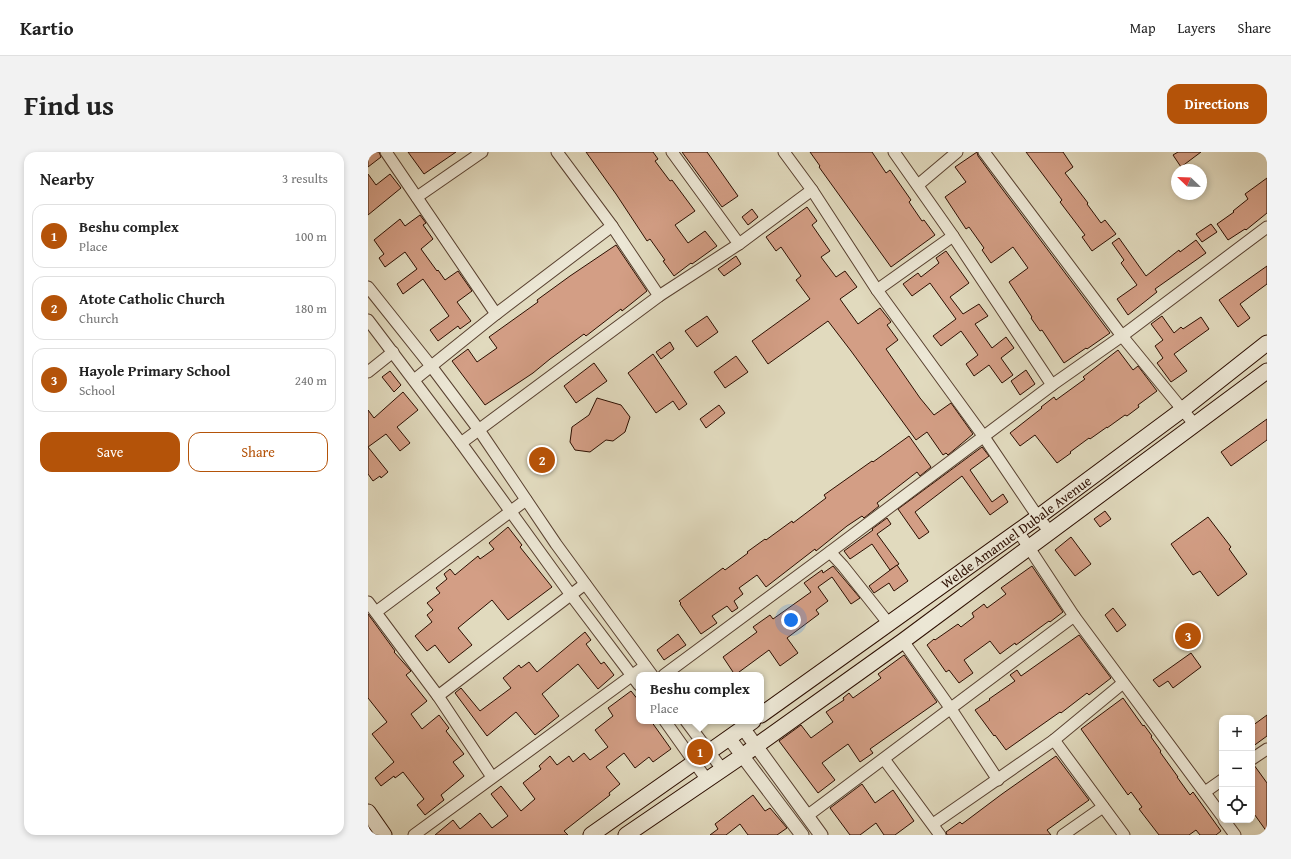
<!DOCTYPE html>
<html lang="en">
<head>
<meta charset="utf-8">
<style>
	:root { --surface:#fff; --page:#f2f2f2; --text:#222; --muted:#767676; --line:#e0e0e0; --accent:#b45309 }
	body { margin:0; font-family:"Gentium Book Plus",serif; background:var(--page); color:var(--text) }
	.controls { position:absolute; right:12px; bottom:12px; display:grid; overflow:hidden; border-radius:8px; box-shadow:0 2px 6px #0003 }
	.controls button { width:36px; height:36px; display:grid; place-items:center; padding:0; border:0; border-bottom:1px solid var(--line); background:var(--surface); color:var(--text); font:20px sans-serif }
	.compass { position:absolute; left:803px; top:12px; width:36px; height:36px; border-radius:50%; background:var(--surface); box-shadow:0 2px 6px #0003; rotate:293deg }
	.you { position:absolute; left:423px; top:468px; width:14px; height:14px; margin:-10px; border:3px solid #fff; border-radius:50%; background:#1a73e8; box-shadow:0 0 0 6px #1a73e833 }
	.badge { display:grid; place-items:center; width:26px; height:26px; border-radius:50%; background:var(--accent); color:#fff; font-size:13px; font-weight:700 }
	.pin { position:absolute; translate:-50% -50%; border:2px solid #fff; box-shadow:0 1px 4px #0006 }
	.popup { position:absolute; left:268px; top:520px; width:128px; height:52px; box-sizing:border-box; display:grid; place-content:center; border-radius:8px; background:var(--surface); filter:drop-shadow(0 1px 3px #0005); font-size:13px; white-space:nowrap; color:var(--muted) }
	.popup b { font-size:15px; color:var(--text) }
	.popup::after { content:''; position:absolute; left:50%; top:100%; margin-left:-8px; border:8px solid transparent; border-top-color:var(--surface) }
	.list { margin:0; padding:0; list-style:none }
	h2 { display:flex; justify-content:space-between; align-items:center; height:52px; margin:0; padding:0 16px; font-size:17px }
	h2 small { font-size:13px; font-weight:400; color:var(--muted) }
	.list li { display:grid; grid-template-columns:26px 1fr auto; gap:12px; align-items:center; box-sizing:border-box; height:64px; margin:0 8px 8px; padding:0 8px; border:1px solid var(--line); border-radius:12px }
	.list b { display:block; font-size:15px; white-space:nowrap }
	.list p { margin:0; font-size:13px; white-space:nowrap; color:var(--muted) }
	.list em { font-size:13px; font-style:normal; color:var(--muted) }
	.actions { display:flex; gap:8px; padding:12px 16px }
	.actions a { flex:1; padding:9px 0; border:1px solid var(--accent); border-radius:12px; text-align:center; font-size:14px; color:var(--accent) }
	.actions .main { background:var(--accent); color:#fff }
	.icon { flex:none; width:22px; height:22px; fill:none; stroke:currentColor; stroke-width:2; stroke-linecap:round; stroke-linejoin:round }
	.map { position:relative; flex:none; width:899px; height:683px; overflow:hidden; border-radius:12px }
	header { display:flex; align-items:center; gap:24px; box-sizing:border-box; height:56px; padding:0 20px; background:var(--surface); border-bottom:1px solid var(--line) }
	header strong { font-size:19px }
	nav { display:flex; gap:22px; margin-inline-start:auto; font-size:14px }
	.intro { display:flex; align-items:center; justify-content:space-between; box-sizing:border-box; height:96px; padding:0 24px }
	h1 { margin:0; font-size:28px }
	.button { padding:10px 18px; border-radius:12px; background:var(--accent); color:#fff; font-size:14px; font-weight:700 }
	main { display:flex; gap:24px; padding:0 24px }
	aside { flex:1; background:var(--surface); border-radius:12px; box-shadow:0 2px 6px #0003 }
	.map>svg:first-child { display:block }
</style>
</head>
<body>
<header>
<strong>Kartio</strong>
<nav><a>Map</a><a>Layers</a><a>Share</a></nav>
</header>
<div class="intro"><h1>Find us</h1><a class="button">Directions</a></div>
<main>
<aside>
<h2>Nearby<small>3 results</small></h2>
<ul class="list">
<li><span class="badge">1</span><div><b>Beshu complex</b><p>Place</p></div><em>100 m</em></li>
<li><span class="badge">2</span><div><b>Atote Catholic Church</b><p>Church</p></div><em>180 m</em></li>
<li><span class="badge">3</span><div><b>Hayole Primary School</b><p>School</p></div><em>240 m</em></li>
</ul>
<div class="actions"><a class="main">Save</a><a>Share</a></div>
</aside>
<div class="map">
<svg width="899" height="683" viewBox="0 0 899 683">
	<rect width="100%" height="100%" fill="#e1dabe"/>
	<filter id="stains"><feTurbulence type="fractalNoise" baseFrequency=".005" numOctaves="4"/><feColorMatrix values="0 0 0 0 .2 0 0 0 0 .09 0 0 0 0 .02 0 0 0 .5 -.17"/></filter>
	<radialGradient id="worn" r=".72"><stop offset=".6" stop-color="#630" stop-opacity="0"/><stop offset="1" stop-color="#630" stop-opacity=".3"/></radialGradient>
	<g fill="#d39e85" stroke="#2c0e00">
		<path d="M6,0H11L13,5L0,15V5Z"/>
		<path d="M40,0H88L56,22Z"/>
		<path d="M218,0H285L290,7L287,9L302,29L304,28L327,59L307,73L320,91L337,79L349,94L324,112L323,111L306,124L295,109L297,108L282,87L279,89L248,42Z"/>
		<path d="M314,0H339L370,44L354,55Z"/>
		<path d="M442,0H504L518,21L522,18L543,48L541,50L554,69L556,68L567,83L523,115L451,15L452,14Z"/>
		<path d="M609,0L610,4L632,34L742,181L719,197L718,196L696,211L674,178L672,179L663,166L664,165L641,130L660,116L645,95L623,111L614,98L616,96L601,75L598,77L577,45L598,30L587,15Z"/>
		<path d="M658,0H695L705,15L697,21L720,51L719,52L733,71L737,68L748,82L724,99L714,85L717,83L692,50L694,48Z"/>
		<path d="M810,0H833L813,15L805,3Z"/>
		<path d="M0,22L8,33L22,22L33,36L0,63Z"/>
		<path d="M899,26V61L878,78L877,77L860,88L849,72L866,60L865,59L880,47L877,42Z"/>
		<path d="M439,55L449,69L444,73L462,99L453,105L468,125L477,119L489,135L472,147L490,172L512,156L523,170L519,173L530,188L518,197L552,246L566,263L583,251L605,282L580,303L578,301L575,303L559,280L548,288L483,199L460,169L400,212L384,189L442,147L428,128L433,124L413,95L408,99L398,85Z"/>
		<path d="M384,57L390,65L380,73L374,65Z"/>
		<path d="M52,63L58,71L55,73L65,87L53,97L69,119L70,118L77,128L90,119L104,139L89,150L103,169L92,177L90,174L70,189L62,178L81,164L55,127L35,142L29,132L49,117L37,100L17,115L11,106L16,102L6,88L32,67L37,74Z"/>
		<path d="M843,72L849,80L834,90L828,82Z"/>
		<path d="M751,86L778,124L811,98L812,100L828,88L838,101L787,137L789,140L760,163L749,147L769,133L753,111L756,108L744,91Z"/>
		<path d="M248,93L279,139L254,159L253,157L218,184L216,182L182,207L165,221L117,253L84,209L100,197L109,210L129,196L121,185L170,150L169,148L202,124Z"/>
		<path d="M578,99L601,131L582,145L595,162L611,152L620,164L607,172L624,196L638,185L646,196L633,206L645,223L634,231L621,213L606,224L598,212L610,203L593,179L573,194L565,184L588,167L562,131L544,144L535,132L550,121L553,125L571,111L568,106Z"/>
		<path d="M368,104L373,112L356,124L350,117Z"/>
		<path d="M899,114V132L872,152L882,166L870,175L851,148Z"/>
		<path d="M339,164L350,180L329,195L317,179Z"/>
		<path d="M794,164L806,181L813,175L815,177L833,165L841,177L806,202L819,219L803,230L789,211L795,206L787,194L795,188L783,172Z"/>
		<path d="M302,190L306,197L293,207L288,200Z"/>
		<path d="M750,198L765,218L770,214L789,239L770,253L771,255L759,264L757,263L739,276V275L722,287L721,286L702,300L703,301L689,311L667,283L652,294L642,281L674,256L673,255L686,245L688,248L717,227L715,225Z"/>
		<path d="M285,202L319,252L311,258L305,249L288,261L260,221Z"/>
		<path d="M368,204L380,220L357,236L346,220Z"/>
		<path d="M226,211L239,229L208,251L196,234Z"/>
		<path d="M658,218L667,232L652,243L643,229Z"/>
		<path d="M22,219L33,233L26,240L14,225Z"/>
		<path d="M35,240L50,258L29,275L42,291L32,299L18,282L0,295V258L6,266Z"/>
		<path d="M229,246L253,253L262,265L257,280L245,289L238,288L222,300L207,298L202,290L204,275L221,263Z"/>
		<path d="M351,253L357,261L338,276L332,267Z"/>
		<path d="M899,267V288L863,314L853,300Z"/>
		<path d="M541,284L563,315L552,324L549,320L509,351L511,354L496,366L494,364L479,374L448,399L447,397L398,435L389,423L371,436L375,442L366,449L370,456L364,460L359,454L344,464L349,471L333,482L312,452L313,451L311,449L355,416L357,418L380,401L379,400L397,387L398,388L424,369L425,371L458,346L456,343L504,309L505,310Z"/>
		<path d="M0,295L20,320L13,326L12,324L5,329L0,322Z"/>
		<path d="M614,295L621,304L602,318L624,350L635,342L640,350L622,363L594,324L547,360L561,380L551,387L530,357Z"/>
		<path d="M737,359L743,367L732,375L726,367Z"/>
		<path d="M840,365L863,395L861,397L879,422L850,444L832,419L825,423L803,392Z"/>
		<path d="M519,366L523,372L509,382L531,412L522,418L504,392L482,407L476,399L505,378L504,377Z"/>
		<path d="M140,375L154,393L152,395L184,435L140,468L124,448L90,476L104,493L81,511L67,493L59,499L47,484L64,470L59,463L65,458L59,451L72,441L68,436L79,427L76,422L82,417L87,423L110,404L112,407L126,397L121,391Z"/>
		<path d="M703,385L723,412L707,424L687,398Z"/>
		<path d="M529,413L540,429L526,439L521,431L506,441L501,434Z"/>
		<path d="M465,414L492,446L483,452L464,425L450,435L460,449L448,458L451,462L419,486L430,501L412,514L401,498L367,523L355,505L389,480L385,475L402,463L405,467L443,440L436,431L454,418L455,421Z"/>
		<path d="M664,414L695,460L682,470L681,469L648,493L647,491L632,502L622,489L596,508L605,521L591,531L581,518L578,520L559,493L566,487L567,488L590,472L593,475L606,465L604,461L616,452L619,456L638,442L633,436Z"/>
		<path d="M745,456L758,473L749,480L737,463Z"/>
		<path d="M0,462L27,499L26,500L43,519L38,523L59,549L43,562L54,577L71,563L81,576L78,579L96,602L85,610L96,624L73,643L76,648L57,663L49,653L56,647L35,620L27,626L26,624L13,634L7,626L26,610L4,582L19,570L0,546Z"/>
		<path d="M217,480L223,488L218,492L233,512L236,510L246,523L230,537L210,512L174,542L191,564L167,583L148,560L119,584L87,541L93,536L112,559L143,536L135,526L151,513L153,516L161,510L169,520Z"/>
		<path d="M310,482L318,493L296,508L289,498Z"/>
		<path d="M711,483L743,526L721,543L719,541L693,561L692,560L638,598L627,583L626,584L607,558L622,548L621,547L647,529L642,523L649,518L653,524Z"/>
		<path d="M823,501L833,515L805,536L800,529L791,535L785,528Z"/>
		<path d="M536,503L569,550L502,597L505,601L492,610L480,592L454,611L467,628L450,641L411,589L433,573L443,586L465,570L458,560L476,548L475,546L481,541L485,546L513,526L510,522Z"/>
		<path d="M263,539L271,549V569H283L303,597L285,610L281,605L267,616L256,601L238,615L252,632L241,641L242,643L196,679L200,683H67L85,668L92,677L112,661L124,676L140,664L123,642L133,634L153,659L167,647L155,631L173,617L171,614L182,604L189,613L201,604L205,610L216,601L222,608L240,595L227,578L245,564L240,556Z"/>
		<path d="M755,546L775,574L776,573L784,584L783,585L793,599L792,600L810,625H809L822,643L825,640L853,679L848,683H832L828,678L821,683H791L771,657L774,655L763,640L760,643L713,577Z"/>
		<path d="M899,563V584L884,595V574Z"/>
		<path d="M688,604L721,648L679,678L683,683H579L578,680L592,670L594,672L634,642Z"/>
		<path d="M886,613L899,631V680L884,659V614Z"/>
		<path d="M494,632L507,651L525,638L546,669L527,683H516L508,671L492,683H482L462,656Z"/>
		<path d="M385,643L397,659L402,656L419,676L409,683H380L372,672L358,683H342L350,677L347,672Z"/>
	</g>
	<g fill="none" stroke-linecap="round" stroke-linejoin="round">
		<g stroke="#594130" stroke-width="13">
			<g id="minor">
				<path d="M18,0L128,162"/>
				<path d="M189,0L244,74L291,144"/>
				<path d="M304,0L371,92"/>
				<path d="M416,0L444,38L509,138L616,285L670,365L682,380"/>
				<path d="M526,0L585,84L684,233"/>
				<path d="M616,0L754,184L827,273"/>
				<path d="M550,33L589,0"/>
				<path d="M49,45L114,0"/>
				<path d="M0,135L63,214L111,278L188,392L284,523"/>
				<path d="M509,138L585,84"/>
				<path d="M0,168L93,291L203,443L271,533"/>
				<path d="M0,220L25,200"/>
				<path d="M46,228L128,162L244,74"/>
				<path d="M93,291L291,144L371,92L444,38"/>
				<path d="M650,379L706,464L854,664"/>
				<path d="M462,400L475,414L521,472"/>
				<path d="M0,450L70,544L124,625"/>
				<path d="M8,460L158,348"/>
				<path d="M535,489L583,557L630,628"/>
				<path d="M296,523L462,400L684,233L754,184L899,75"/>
				<path d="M70,544L217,432"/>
				<path d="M297,569L339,628"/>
				<path d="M318,569L354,617"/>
				<path d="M686,588L756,683"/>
				<path d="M516,607L572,683"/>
				<path d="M884,607L899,597"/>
				<path d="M837,640L854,628"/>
				<path d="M439,664L706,464"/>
				<path d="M856,668L867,683"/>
				<path d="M565,672L686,588L755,531"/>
				<path d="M46,683L277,514"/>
				<path d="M695,683L735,655"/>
			</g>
		</g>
		<g stroke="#594130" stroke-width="15">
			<g id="tertiary">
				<path d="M375,576L453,683"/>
				<path d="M361,586L434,683"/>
			</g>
		</g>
		<g stroke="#2c0e00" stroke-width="17">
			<g id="secondary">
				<path id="s1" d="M393,563L670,365L814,258L899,191"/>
				<path d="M0,660L16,683"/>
				<path d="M223,683L385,569"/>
				<path d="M258,683L374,604L535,489L899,219"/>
			</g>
		</g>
		<use href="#minor" stroke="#ece7d5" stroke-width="11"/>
		<use href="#tertiary" stroke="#ece7d5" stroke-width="13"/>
		<use href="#secondary" stroke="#ece7d5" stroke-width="15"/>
	</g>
	<g text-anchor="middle" stroke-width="3.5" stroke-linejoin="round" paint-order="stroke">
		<g font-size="14" fill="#2c0e00" stroke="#ece7d5">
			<text dy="5" stroke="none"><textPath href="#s1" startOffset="314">Welde Amanuel Dubale Avenue</textPath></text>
		</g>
	</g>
	<rect width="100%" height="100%" filter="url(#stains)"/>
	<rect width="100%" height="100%" fill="url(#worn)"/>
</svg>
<div class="controls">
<button>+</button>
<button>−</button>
<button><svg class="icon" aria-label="locate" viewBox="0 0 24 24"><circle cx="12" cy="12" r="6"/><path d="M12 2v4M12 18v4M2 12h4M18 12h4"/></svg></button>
</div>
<svg class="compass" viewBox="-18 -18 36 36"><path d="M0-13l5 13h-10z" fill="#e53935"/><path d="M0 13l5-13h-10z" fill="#767676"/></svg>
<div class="you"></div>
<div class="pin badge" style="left:332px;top:600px">1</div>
<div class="popup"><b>Beshu complex</b>Place</div>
<div class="pin badge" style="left:174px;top:308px">2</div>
<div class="pin badge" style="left:820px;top:484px">3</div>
</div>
</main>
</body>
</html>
